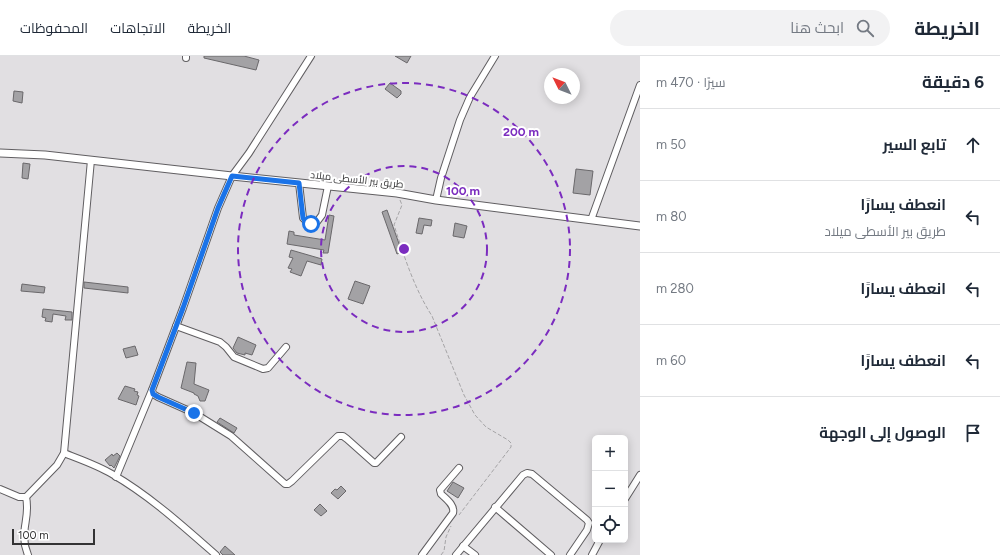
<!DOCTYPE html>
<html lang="ar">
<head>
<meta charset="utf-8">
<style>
	:root { --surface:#fff; --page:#f2f2f3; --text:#1f2937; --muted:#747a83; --line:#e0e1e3 }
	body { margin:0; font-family:Figtree,Cairo,sans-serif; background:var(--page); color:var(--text); direction:rtl }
	.controls { position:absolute; right:12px; bottom:12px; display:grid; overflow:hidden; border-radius:6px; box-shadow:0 2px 10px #0003 }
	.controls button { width:36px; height:36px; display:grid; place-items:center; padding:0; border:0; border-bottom:1px solid var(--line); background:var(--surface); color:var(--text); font:20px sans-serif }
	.compass { position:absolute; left:544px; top:12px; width:36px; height:36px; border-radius:50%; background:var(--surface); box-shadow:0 2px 10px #0003; rotate:312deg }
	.scale { position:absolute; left:12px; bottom:10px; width:83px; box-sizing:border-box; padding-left:4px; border:2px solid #333334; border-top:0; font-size:11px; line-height:14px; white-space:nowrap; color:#333334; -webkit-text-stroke:3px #fff; paint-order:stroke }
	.stop { position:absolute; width:12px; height:12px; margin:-9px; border:3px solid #1a73e8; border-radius:50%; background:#fff }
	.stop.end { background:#1a73e8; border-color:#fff; box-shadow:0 1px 4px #0008 }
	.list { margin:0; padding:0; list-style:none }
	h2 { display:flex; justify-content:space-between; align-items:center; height:52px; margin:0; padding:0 16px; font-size:17px }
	h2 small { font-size:13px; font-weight:400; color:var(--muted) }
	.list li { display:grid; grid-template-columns:26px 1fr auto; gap:12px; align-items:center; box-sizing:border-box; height:72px; padding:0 16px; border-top:1px solid var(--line) }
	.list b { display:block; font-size:15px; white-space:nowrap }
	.list p { margin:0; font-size:13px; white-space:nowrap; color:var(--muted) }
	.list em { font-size:13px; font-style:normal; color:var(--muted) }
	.icon { flex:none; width:22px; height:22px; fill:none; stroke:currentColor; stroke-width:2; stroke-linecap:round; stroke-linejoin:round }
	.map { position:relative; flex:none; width:640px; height:499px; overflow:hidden; direction:ltr }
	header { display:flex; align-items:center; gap:24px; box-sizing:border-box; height:56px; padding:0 20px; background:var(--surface); border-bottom:1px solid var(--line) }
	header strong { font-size:19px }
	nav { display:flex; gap:22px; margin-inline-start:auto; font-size:14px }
	.search { width:280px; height:36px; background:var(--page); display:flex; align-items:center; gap:10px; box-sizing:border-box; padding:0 14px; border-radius:22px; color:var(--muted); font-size:15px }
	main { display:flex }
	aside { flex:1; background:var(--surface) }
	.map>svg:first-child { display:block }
</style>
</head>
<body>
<header>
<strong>الخريطة</strong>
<div class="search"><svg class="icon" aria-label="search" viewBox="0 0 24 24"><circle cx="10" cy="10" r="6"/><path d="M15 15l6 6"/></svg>ابحث هنا</div>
<nav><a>الخريطة</a><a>الاتجاهات</a><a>المحفوظات</a></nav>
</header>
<main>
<aside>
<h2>6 دقيقة<small>سيرًا · 470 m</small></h2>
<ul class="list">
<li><svg class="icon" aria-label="ahead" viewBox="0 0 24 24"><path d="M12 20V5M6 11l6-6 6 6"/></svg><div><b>تابع السير</b></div><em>50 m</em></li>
<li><svg class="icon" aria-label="left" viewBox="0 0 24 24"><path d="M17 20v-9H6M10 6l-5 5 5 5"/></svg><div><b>انعطف يسارًا</b><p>طريق بير الأسطى ميلاد</p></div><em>80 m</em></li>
<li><svg class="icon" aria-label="left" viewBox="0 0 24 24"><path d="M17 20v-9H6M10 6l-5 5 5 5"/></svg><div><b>انعطف يسارًا</b></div><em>280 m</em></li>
<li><svg class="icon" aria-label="left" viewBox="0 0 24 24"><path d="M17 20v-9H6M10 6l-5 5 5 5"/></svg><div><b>انعطف يسارًا</b></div><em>60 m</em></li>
<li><svg class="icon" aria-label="arrive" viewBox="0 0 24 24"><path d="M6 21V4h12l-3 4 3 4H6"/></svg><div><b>الوصول إلى الوجهة</b></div></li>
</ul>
</aside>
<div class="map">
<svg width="640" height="499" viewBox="0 0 640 499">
	<rect width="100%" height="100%" fill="#e1dfe2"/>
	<g fill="#a3a2a5" stroke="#6a686b">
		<path d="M204,0H244L259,4L256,14L204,2Z"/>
		<path d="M395,0H411L407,7Z"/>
		<path d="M390,27L401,35V38L397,42L385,33Z"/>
		<path d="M14,35L23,36L22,47L13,45Z"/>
		<path d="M23,107L30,108L28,123L22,122Z"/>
		<path d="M576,113L593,115L590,139L573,137Z"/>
		<path d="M387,154L402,196L397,198L382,156Z"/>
		<path d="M329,159L334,160L328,197H323L324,194L287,188L289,175L294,176V179L325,184Z"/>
		<path d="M419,162L432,164L431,170L424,169L422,178L416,177Z"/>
		<path d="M455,167L467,170L464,182L453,180Z"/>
		<path d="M291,194L322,203L321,209L307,205L301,220L290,216L292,213L288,212L293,202L289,201Z"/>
		<path d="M355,225L370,230L363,248L348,243Z"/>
		<path d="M84,226L128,231V237L84,232Z"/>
		<path d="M22,228L45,231L44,237L21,235Z"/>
		<path d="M43,253L72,256V264H65L66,260L53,258L52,266L45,265L46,262L42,261Z"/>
		<path d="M238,281L256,289L252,299L245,297V299L237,297L233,292Z"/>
		<path d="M135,290L138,299L126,302L123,293Z"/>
		<path d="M187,306L196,307L194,328L209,334L205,345H200L198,340L194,338V337L181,332Z"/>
		<path d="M125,330L135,333L134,335L138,336L137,339L139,340L136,349L118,343Z"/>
		<path d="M220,362L237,372L234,377L217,366Z"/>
		<path d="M117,397L120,400L114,412L111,409L110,410L105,404L112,398L113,400Z"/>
		<path d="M453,426L464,432L458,442L447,435Z"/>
		<path d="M341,430L346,435L338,443L331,437L335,433L337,434Z"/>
		<path d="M320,448L327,455L321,460L314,454Z"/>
		<path d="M225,490L235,499H223L220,496Z"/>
	</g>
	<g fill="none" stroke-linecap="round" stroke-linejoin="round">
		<g stroke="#605e61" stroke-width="8">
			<g id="minor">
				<path d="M311,0L249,97L232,120L218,152L183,252L152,334L153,338L158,341L194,357L231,380L285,428H288L292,425L338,380H343L347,383L374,407H376L401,381"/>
				<path d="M186,2V0"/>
				<path d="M299,127L303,162C307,167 310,168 316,167L322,159L328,130"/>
				<path d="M436,144L441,122L460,64L470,41L495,0"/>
				<path d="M591,164L640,29"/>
				<path d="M176,270L220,286L226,291L234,301L263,313L268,312L286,291"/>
				<path d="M64,397C79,403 97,409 112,418C150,440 183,470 216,499"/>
				<path d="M116,421L152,334"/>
				<path d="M0,433L19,441H26L57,409L64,397L91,104"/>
				<path d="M26,441C31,463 18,475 28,499"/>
				<path d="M625,443L640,419"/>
				<path d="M495,451L551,499"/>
				<path d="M463,490L475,499"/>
				<path d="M422,499L453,457C455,449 446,443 441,438L440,434L459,412"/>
				<path d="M456,499L523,419L527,417L532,418L587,464L589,467L587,474L570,499"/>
				<path d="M592,499L600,484"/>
			</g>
		</g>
		<g stroke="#605e61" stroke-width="9">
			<path id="major" d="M0,97L45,99L232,120L397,137L436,144L640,170"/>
		</g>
		<g stroke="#a5a4a6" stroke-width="1" stroke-dasharray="4 2" stroke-linecap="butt">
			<path d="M400,144L402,149L394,169C404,200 414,232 432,260L464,339L475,359L486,371L508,384L511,387V391L459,459"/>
			<path d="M441,499L444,495L446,481L451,470"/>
		</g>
		<use href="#minor" stroke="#fff" stroke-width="6"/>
		<use href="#major" stroke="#fff" stroke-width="7"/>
	</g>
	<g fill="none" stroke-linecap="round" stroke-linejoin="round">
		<path stroke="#1a73e8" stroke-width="5" d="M194,357L158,341L153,338L152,334L183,252L218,152L232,120L299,127L303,162L306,166L311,168"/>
	</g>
	<g fill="none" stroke="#7b2cbf" stroke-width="2" stroke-dasharray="7 5">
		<circle cx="404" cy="193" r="83"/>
		<circle cx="404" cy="193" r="166"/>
	</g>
	<g text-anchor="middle" stroke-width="4" stroke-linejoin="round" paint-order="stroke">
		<g font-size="10" fill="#333334" stroke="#fff">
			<text transform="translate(357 123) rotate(6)" y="4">طريق بير الأسطى ميلاد</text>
		</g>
	</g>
	<circle cx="404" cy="193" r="6" fill="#7b2cbf" stroke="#fff" stroke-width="2"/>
	<g font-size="12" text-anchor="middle" font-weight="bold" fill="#7b2cbf" stroke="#fff" stroke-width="4" stroke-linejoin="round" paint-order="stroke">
		<text x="521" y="80">200 m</text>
		<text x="463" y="139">100 m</text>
	</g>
</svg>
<div class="controls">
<button>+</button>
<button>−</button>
<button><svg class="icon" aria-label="locate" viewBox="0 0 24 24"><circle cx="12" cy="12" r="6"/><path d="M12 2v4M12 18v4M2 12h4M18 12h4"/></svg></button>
</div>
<svg class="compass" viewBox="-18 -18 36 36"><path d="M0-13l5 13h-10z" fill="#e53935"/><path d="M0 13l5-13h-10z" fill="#747a83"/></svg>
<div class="scale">100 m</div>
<div class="stop" style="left:311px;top:168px"></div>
<div class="stop end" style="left:194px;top:357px"></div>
</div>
</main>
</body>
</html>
